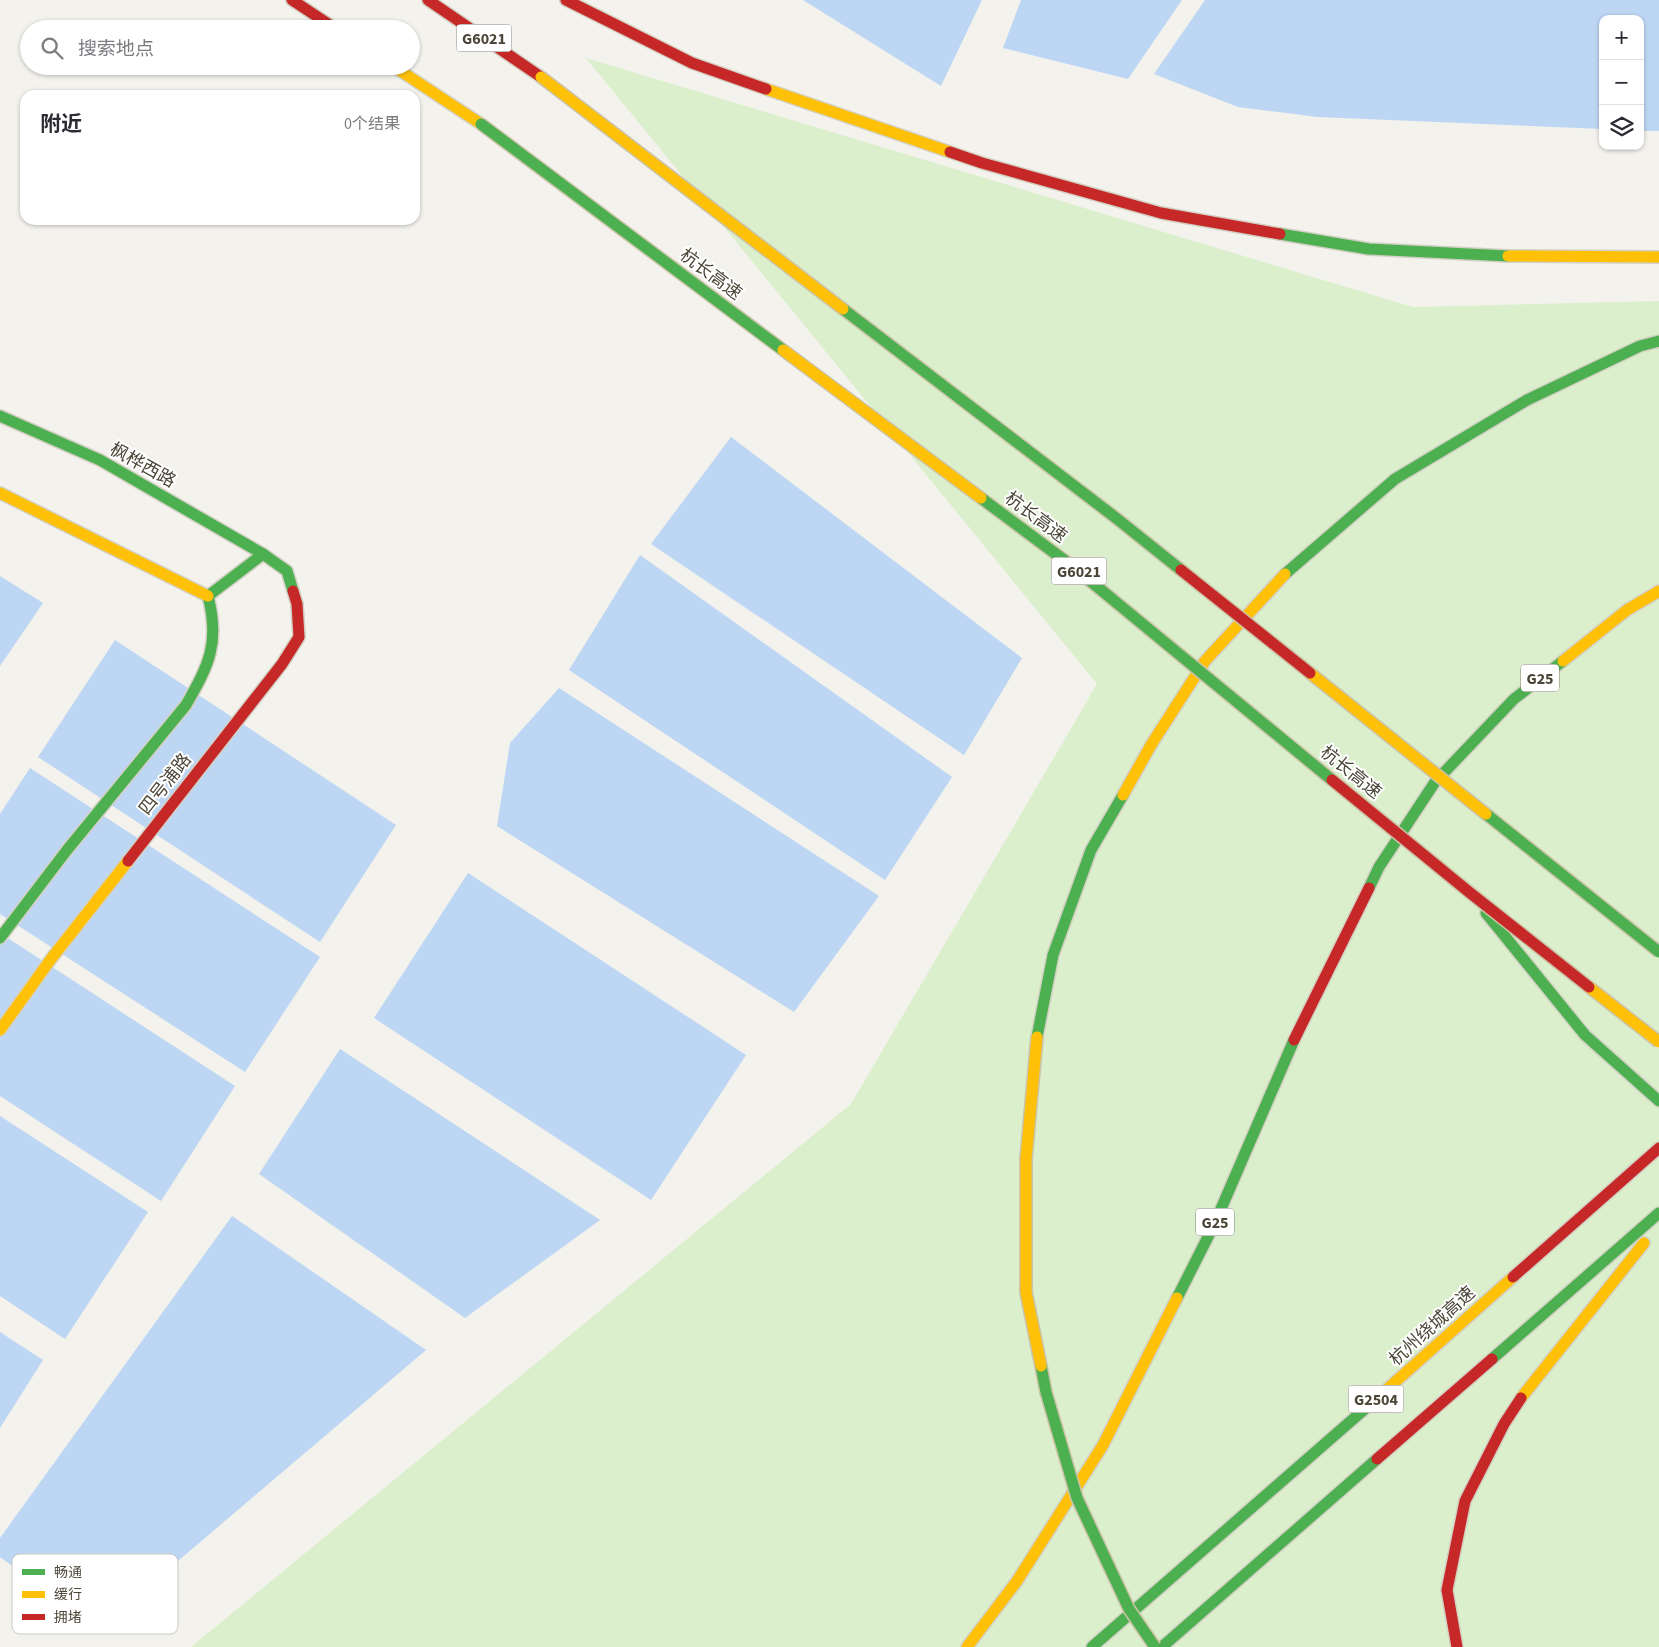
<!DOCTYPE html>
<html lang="zh">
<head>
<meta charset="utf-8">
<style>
	:root { --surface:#fff; --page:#f2f2f3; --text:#2b2b33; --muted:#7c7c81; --line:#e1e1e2 }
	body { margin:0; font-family:"Source Sans 3","Noto Sans SC",sans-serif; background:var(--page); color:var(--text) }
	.controls { position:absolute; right:15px; top:15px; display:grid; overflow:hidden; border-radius:10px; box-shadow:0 1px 4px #0004 }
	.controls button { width:45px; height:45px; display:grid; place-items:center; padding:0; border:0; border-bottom:1px solid var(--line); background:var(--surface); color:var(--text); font:25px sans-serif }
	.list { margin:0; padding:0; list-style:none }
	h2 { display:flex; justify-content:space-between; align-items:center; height:65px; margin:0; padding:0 20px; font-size:21px }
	h2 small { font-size:16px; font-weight:400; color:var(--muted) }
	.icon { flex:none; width:28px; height:28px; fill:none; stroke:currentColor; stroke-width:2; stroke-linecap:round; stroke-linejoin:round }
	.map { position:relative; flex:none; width:1659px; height:1647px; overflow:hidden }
	.search { position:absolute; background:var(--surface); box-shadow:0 1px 4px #0004; left:20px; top:20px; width:400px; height:55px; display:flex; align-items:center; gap:12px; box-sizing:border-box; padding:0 18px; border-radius:28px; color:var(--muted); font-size:19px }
	.panel { position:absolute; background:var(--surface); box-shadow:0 1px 4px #0004; left:20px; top:90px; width:400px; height:135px; border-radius:15px }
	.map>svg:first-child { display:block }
</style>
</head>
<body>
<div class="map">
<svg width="1659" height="1647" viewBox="0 0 1659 1647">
	<rect width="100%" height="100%" fill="#f3f2ed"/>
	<path fill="#dcefcc" d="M586,58L1413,307L1659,301V1647H191L851,1104L1097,684Z"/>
	<g fill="#bcd6f3">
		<path d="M803,0H982L941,86Z"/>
		<path d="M1021,0H1182L1128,79L1003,48Z"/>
		<path d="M1205,0H1659V131H1640V19H1603V129L1318,117L1238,107L1154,74Z"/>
		<path d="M731,437L1022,658L964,755L651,544Z"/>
		<path d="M640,555L952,777L885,880L569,670Z"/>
		<path d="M0,576L43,603L0,666Z"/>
		<path d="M115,640L396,825L320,942L38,757Z"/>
		<path d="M559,688L879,896L794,1012L497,826L510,743Z"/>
		<path d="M30,768L320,957L245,1072L0,914V814Z"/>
		<path d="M468,873L746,1055L651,1200L374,1018Z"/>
		<path d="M0,933L235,1086L161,1201L0,1096Z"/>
		<path d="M340,1049L600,1220L465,1318L259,1174Z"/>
		<path d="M0,1116L148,1212L65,1339L0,1296Z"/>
		<path d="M232,1216L426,1350L98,1629L0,1557V1538Z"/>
		<path d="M0,1332L43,1360L0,1428Z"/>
	</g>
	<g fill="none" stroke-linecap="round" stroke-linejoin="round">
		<g stroke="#d3d0c3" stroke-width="14">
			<g id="fast">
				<path d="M1280,234L1369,249L1508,256"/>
				<path d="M0,416L100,460L263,554L287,571L293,591"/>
				<path d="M1285,574L1395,479L1527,400L1640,346L1659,341"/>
				<path d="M208,596L263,554"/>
				<path d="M1369,888L1379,867L1435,782L1514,699L1563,661"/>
				<path d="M1486,913L1585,1035L1659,1101"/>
				<path d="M0,938L67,850L186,705C209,665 220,643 208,596"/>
				<path d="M1037,1037L1053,955L1091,850L1123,795"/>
				<path d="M1177,1298L1214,1225L1294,1040"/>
				<path d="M1492,1359L1659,1213"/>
				<path d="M1092,1647L1367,1407"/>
				<path d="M1162,1647L1377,1459"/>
			</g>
		</g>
		<g stroke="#d3d0c3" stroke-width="14">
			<g id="slow">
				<path d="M393,66L481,124"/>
				<path d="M766,89L950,152"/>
				<path d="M1508,256L1659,257"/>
				<path d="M0,493L208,596"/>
				<path d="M1563,661L1627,610L1659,591"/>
				<path d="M1123,795L1151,745L1205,661L1285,574"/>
				<path d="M0,1030L51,959L128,861"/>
				<path d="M1521,1398L1644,1243"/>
				<path d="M1367,1407L1513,1277"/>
				<path d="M967,1647L1017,1581L1103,1445L1177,1298"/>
			</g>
		</g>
		<g stroke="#d3d0c3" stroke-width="14">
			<g id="jam">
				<path d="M292,0L336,29"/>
				<path d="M428,0L541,77"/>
				<path d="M566,0L692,63L766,89"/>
				<path d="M950,152L982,163L1161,213L1280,234"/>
				<path d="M128,861L282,664L299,637L297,604L293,591"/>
				<path d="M1294,1040L1369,888"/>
				<path d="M1513,1277L1659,1148"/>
				<path d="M1377,1459L1492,1359"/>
				<path d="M1457,1647L1447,1590L1465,1501L1504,1424L1521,1398"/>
			</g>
		</g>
		<use href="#fast" stroke="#4caf50" stroke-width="11"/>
		<use href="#slow" stroke="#ffc107" stroke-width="11"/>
		<use href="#jam" stroke="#c62828" stroke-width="11"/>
		<g stroke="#ccc3a7" stroke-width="14" stroke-linecap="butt">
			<g id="fast-bridge">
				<path d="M481,124L783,350"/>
				<path d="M843,309L1116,518L1181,570"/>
				<path d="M981,498L1072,566L1332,780"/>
				<path d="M1486,814L1659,952"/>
				<path d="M1041,1366L1046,1392L1077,1498L1129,1609L1155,1647"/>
			</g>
		</g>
		<g stroke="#ccc3a7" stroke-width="14" stroke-linecap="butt">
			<g id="slow-bridge">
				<path d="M541,77L843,309"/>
				<path d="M783,350L981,498"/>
				<path d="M1310,673L1486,814"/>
				<path d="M1589,987L1659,1042"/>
				<path d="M1037,1037L1026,1159V1292L1041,1366"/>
			</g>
		</g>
		<g stroke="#ccc3a7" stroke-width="14" stroke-linecap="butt">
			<g id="jam-bridge">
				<path d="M1181,570L1310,673"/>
				<path d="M1332,780L1469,892L1589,987"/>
			</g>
		</g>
		<use href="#fast-bridge" stroke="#4caf50" stroke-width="11"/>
		<use href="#slow-bridge" stroke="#ffc107" stroke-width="11"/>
		<use href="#jam-bridge" stroke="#c62828" stroke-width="11"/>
	</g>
	<g text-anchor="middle" stroke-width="4" stroke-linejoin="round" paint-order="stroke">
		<g fill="#fff" stroke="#817e73" stroke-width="1">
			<rect x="456.5" y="24.5" width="55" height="27" rx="4"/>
			<rect x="1051.5" y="557.5" width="55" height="27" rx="4"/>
			<rect x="1521" y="664.5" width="38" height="27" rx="4"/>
			<rect x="1196" y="1208.5" width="38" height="27" rx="4"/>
			<rect x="1348.5" y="1385.5" width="55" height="27" rx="4"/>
		</g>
		<g font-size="16" font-weight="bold" fill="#4b4637">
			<text x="484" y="44">G6021</text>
			<text x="1079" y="577">G6021</text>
			<text x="1540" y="684">G25</text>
			<text x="1215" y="1228">G25</text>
			<text x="1376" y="1405">G2504</text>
		</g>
		<g font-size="18" fill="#4b4637" stroke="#fff">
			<text transform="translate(711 274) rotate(37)" y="6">杭长高速</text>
			<text transform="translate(143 465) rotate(29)" y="6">枫桦西路</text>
			<text transform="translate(1036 517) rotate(37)" y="6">杭长高速</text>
			<text transform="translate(1351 772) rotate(39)" y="6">杭长高速</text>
			<text transform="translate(165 784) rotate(-52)" y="6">四号浦路</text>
			<text transform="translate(1432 1326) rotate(-42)" y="6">杭州绕城高速</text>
		</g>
	</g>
	<rect x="12" y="1554" width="166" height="80" rx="8" fill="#fff" stroke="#c9c8c3" stroke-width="1"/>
	<rect x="22" y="1569" width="23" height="6" fill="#4caf50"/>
	<rect x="22" y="1591" width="23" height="7" fill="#ffc107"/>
	<rect x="22" y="1614" width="23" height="6" fill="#c62828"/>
	<g font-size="14" fill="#4b4637">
		<text x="54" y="1577">畅通</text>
		<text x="54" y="1599">缓行</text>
		<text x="54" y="1622">拥堵</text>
	</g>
</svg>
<div class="controls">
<button>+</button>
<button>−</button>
<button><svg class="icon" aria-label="layers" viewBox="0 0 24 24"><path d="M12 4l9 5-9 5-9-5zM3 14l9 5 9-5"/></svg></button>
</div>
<div class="search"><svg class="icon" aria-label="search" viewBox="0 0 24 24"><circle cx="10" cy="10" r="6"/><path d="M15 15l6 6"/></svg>搜索地点</div>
<section class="panel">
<h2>附近<small>0个结果</small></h2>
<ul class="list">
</ul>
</section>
</div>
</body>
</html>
